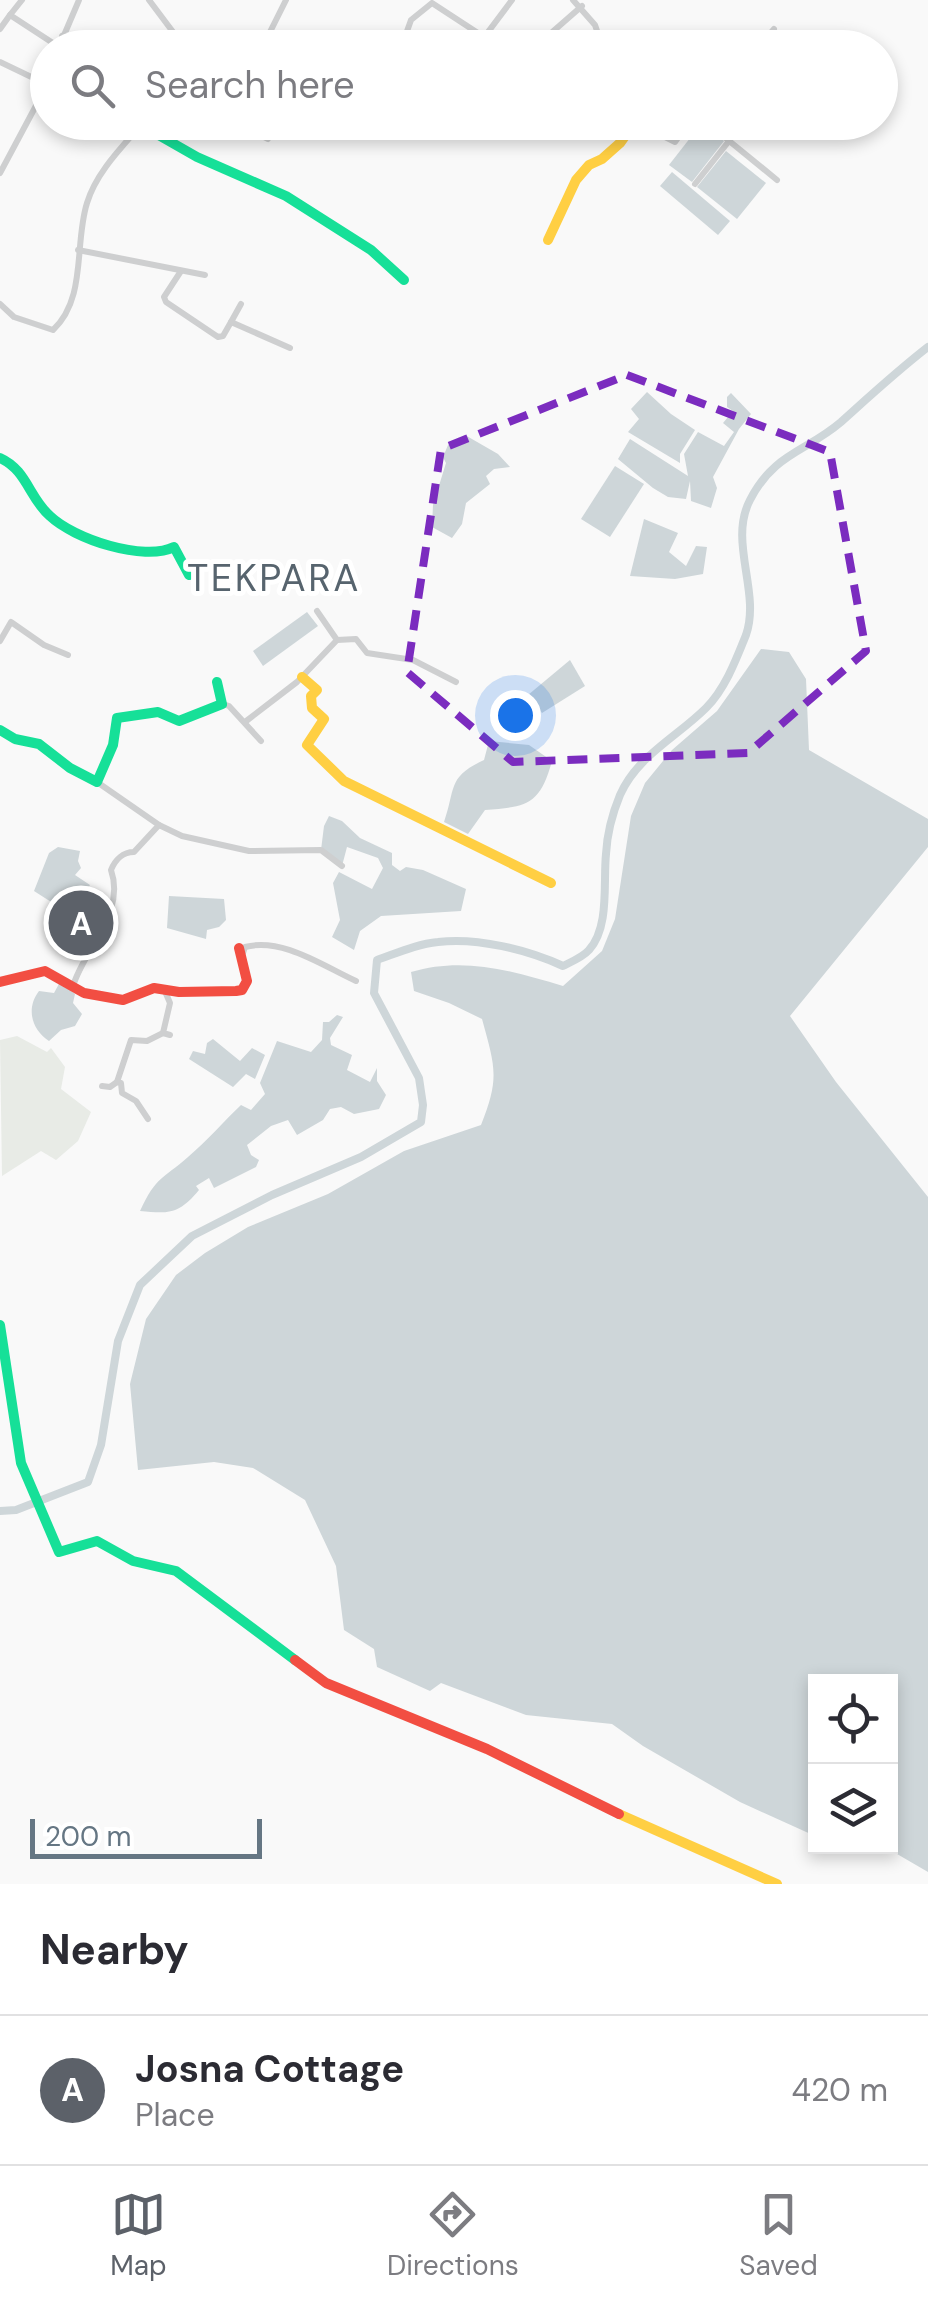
<!DOCTYPE html>
<html lang="en">
<head>
<meta charset="utf-8">
<style>
	:root { --surface:#fff; --page:#f7f7f7; --text:#2b2b33; --muted:#7c7c81; --line:#e1e1e2; --accent:#5c6169 }
	body { margin:0; font-family:"DM Sans",sans-serif; background:var(--page); color:var(--text) }
	.controls { position:absolute; right:30px; bottom:30px; display:grid; overflow:hidden; border-radius:0px; box-shadow:0 5px 15px #0003 }
	.controls button { width:90px; height:90px; display:grid; place-items:center; padding:0; border:0; border-bottom:2px solid var(--line); background:var(--surface); color:var(--text); font:50px sans-serif }
	.scale { position:absolute; left:30px; bottom:25px; width:232px; box-sizing:border-box; padding-left:10px; border:5px solid #657683; border-top:0; font-size:28px; line-height:35px; white-space:nowrap; color:#657683; -webkit-text-stroke:8px #fff; paint-order:stroke }
	.you { position:absolute; left:515px; top:715px; width:35px; height:35px; margin:-25px; border:8px solid #fff; border-radius:50%; background:#1a73e8; box-shadow:0 0 0 15px #1a73e833 }
	.badge { display:grid; place-items:center; width:65px; height:65px; border-radius:50%; background:var(--accent); color:#fff; font-size:32px; font-weight:700 }
	.pin { position:absolute; translate:-50% -50%; border:5px solid #fff; box-shadow:0 2px 10px #0006 }
	.list { margin:0; padding:0; list-style:none }
	h2 { display:flex; justify-content:space-between; align-items:center; height:130px; margin:0; padding:0 40px; font-size:42px }
	h2 small { font-size:32px; font-weight:400; color:var(--muted) }
	.list li { display:grid; grid-template-columns:65px 1fr auto; gap:30px; align-items:center; box-sizing:border-box; height:150px; padding:0 40px; border-top:2px solid var(--line) }
	.list b { display:block; font-size:38px; white-space:nowrap }
	.list p { margin:0; font-size:32px; white-space:nowrap; color:var(--muted) }
	.list em { font-size:32px; font-style:normal; color:var(--muted) }
	.icon { flex:none; width:55px; height:55px; fill:none; stroke:currentColor; stroke-width:2; stroke-linecap:round; stroke-linejoin:round }
	.map { position:relative; flex:none; width:928px; height:1884px; overflow:hidden }
	.search { position:absolute; background:var(--surface); box-shadow:0 5px 15px #0003; left:30px; right:30px; top:30px; height:110px; display:flex; align-items:center; gap:25px; box-sizing:border-box; padding:0 35px; border-radius:55px; color:var(--muted); font-size:38px }
	.sheet { height:280px; background:var(--surface) }
	nav { display:flex; justify-content:space-around; align-items:center; box-sizing:border-box; height:140px; border-top:2px solid var(--line); background:var(--surface); font-size:28px; color:var(--muted) }
	nav a { display:grid; justify-items:center; gap:5px }
	nav .on { color:var(--accent) }
	.map>svg:first-child { display:block }
</style>
</head>
<body>
<div class="map">
<svg width="928" height="1884" viewBox="0 0 928 1884">
	<rect width="100%" height="100%" fill="#f9f9f9"/>
	<path fill="#e8ebe6" d="M17,1036L47,1052L51,1048L65,1067L61,1089L91,1112L78,1141L56,1160L41,1151L2,1176L0,1040Z"/>
	<g fill="#ced6d9">
		<path d="M701,124L724,141L692,182L669,165Z"/>
		<path d="M726,151L766,183L737,219L697,187Z"/>
		<path d="M672,172L730,221L718,235L660,186Z"/>
		<path d="M647,392L671,414L695,430L680,454V463L628,432L639,419L631,409Z"/>
		<path d="M731,393L751,414L739,429L713,477L717,488L711,508L691,501L690,481L686,499L668,497L653,488L618,459L630,439L688,476L684,454L698,432L724,446L734,432L723,423L733,411L727,407V397Z"/>
		<path d="M465,435L498,454L510,467L494,469L486,476L490,484L466,503L462,524L452,538L432,527L433,505L446,463L443,457L448,445Z"/>
		<path d="M615,466L644,484L610,537L581,519Z"/>
		<path d="M644,519L678,533L669,552L686,566L696,546L707,547L703,574L675,579L630,576Z"/>
		<path d="M307,612L318,626L263,666L253,651Z"/>
		<path d="M761,649L789,652L806,679L809,750L928,819V847L790,1016L836,1082L928,1197V1872L885,1847L890,1846V1682H816L815,1836L740,1802L643,1746L612,1724L526,1715L441,1683L430,1691L377,1667L374,1649L344,1630L336,1566L305,1500L253,1468L214,1462L138,1470L130,1384L146,1319L176,1275L205,1253L248,1227L328,1194L404,1151L481,1125C500,1078 495,1067 482,1019L449,1003L414,991L411,972C464,956 512,971 563,986L602,951L615,919L631,816L645,783L672,750L717,711Z"/>
		<path d="M570,660L585,686L542,713L528,695Z"/>
		<path d="M489,741L529,745L552,761C540,805 527,807 485,810L468,834L444,822C456,788 447,777 484,760Z"/>
		<path d="M329,816L342,821L360,838L392,853V865L400,871L406,867L423,870L466,889L461,911L381,916L360,931L354,950L332,937L340,920L333,883L339,872L372,889L383,868L378,858L347,847L342,866L321,850L324,826Z"/>
		<path d="M58,847L80,851L78,861L81,868L75,875L90,885L76,907L64,898L59,907L34,891L49,853Z"/>
		<path d="M169,896L224,899L226,920L219,927L207,930L206,939L167,928Z"/>
		<path d="M60,982L75,994L73,1003L82,1014L75,1026L61,1030L49,1041C31,1029 26,1008 39,991L54,993Z"/>
		<path d="M337,1015L343,1017L330,1038L331,1045L352,1055L347,1070L370,1082L377,1068V1081L386,1095L379,1109L354,1114L341,1107L330,1109L323,1120L297,1135L288,1120L271,1126L247,1145L251,1155L259,1160L256,1167L214,1188L209,1178L196,1186L199,1190C179,1214 170,1214 140,1211C157,1175 162,1180 188,1157C207,1141 223,1122 241,1105L251,1110L265,1094L260,1083L277,1041L311,1052L322,1040L323,1022H329Z"/>
		<path d="M213,1039L240,1061L252,1048L265,1055L255,1079L246,1074L233,1087L189,1059L193,1051L205,1054L207,1043Z"/>
	</g>
	<g fill="none" stroke-linecap="round" stroke-linejoin="round">
		<path stroke="#ced6d9" stroke-width="8" d="M0,1511L16,1510L88,1482L101,1445L118,1341L140,1285L192,1236L272,1195L361,1157L421,1122L423,1105L419,1078L374,993L377,960C397,953 417,944 438,942C477,937 528,950 563,966C571,962 583,957 589,950C610,927 603,882 606,854C607,835 613,812 620,795C637,756 677,737 706,708C725,689 736,660 746,635C761,592 728,542 750,500C774,453 806,452 841,422C870,396 897,371 928,347"/>
		<g stroke="#cecfd0" stroke-width="6">
			<path d="M22,0L10,15L59,47"/>
			<path d="M149,0L185,48"/>
			<path d="M573,0L595,25L603,48"/>
			<path d="M0,29L10,15"/>
			<path d="M62,36L85,48"/>
			<path d="M268,36L286,0"/>
			<path d="M59,47L79,0"/>
			<path d="M401,48L411,20L432,3L484,37"/>
			<path d="M476,48L512,0"/>
			<path d="M534,48L582,6"/>
			<path d="M758,48L774,29"/>
			<path d="M0,62L48,85"/>
			<path d="M235,122L268,139"/>
			<path d="M635,122L675,142L689,122"/>
			<path d="M706,122L777,180"/>
			<path d="M0,173L47,85"/>
			<path d="M695,184L729,141"/>
			<path d="M78,250L205,275"/>
			<path d="M181,271L164,297L166,302L218,337L223,336L231,322L290,348"/>
			<path d="M0,304L14,317L53,330C87,298 74,244 87,203C96,173 121,148 141,125L139,123"/>
			<path d="M231,322L241,304"/>
			<path d="M317,611L337,640"/>
			<path d="M0,641L11,622L44,645L68,655"/>
			<path d="M223,704L229,706L261,741"/>
			<path d="M245,722L297,682L337,640L356,639L367,653L413,660L456,682"/>
			<path d="M159,825L182,836L249,851L321,850L342,866"/>
			<path d="M88,911L107,923"/>
			<path d="M243,953L245,947C282,937 323,966 356,981"/>
			<path d="M73,986C85,947 126,913 111,870C115,860 123,852 134,852L159,825L97,782"/>
			<path d="M164,989L170,1003L163,1033L170,1035"/>
			<path d="M102,1086L110,1087L117,1082"/>
			<path d="M148,1119L136,1101L122,1093L121,1083L117,1082L131,1040L147,1041L163,1033"/>
		</g>
		<g stroke="#16e098" stroke-width="10">
			<path d="M141,125L197,157L286,196L371,250L404,280"/>
			<path d="M0,458C27,470 29,498 50,516C74,539 144,562 174,547L189,575"/>
			<path d="M0,730L15,739L39,744L70,768L97,782L113,745L117,718L158,712L179,721L222,704L217,682"/>
			<path d="M0,1325L21,1463L59,1552L97,1541L133,1561L176,1571L295,1660"/>
		</g>
		<g stroke="#ffcf43" stroke-width="10">
			<path d="M548,240L576,180L589,165L602,159L620,143L635,122"/>
			<path d="M302,677L317,690L311,696L312,708L324,719L307,745L344,781L551,883"/>
			<path d="M619,1814L777,1884"/>
		</g>
		<g stroke="#f24e42" stroke-width="10">
			<path d="M0,982L45,971L84,993L123,1000L154,988L179,992L236,991L242,990L247,981L239,948"/>
			<path d="M295,1660L326,1683L487,1749L619,1814"/>
		</g>
	</g>
	<path fill="none" stroke="#7b2cbf" stroke-width="8" stroke-dasharray="20 12" stroke-linejoin="round" d="M627,375L830,452L866,651L748,753L513,762L407,672L441,449Z"/>
	<g text-anchor="middle" stroke-width="10" stroke-linejoin="round" paint-order="stroke">
		<g font-size="38" letter-spacing="2.5" fill="#57646e" stroke="#fff">
			<text x="274" y="591">TEKPARA</text>
		</g>
	</g>
</svg>
<div class="controls">
<button><svg class="icon" aria-label="locate" viewBox="0 0 24 24"><circle cx="12" cy="12" r="6"/><path d="M12 2v4M12 18v4M2 12h4M18 12h4"/></svg></button>
<button><svg class="icon" aria-label="layers" viewBox="0 0 24 24"><path d="M12 4l9 5-9 5-9-5zM3 14l9 5 9-5"/></svg></button>
</div>
<div class="scale">200 m</div>
<div class="you"></div>
<div class="pin badge" style="left:81px;top:923px">A</div>
<div class="search"><svg class="icon" aria-label="search" viewBox="0 0 24 24"><circle cx="10" cy="10" r="6"/><path d="M15 15l6 6"/></svg>Search here</div>
</div>
<section class="sheet">
<h2>Nearby<small></small></h2>
<ul class="list">
<li><span class="badge">A</span><div><b>Josna Cottage</b><p>Place</p></div><em>420 m</em></li>
</ul>
</section>
<nav>
<a class="on"><svg class="icon" aria-label="map" viewBox="0 0 24 24"><path d="M3 6l6-2 6 2 6-2v14l-6 2-6-2-6 2zM9 4v14M15 6v14"/></svg>Map</a>
<a><svg class="icon" aria-label="directions" viewBox="0 0 24 24"><path d="M12 3l9 9-9 9-9-9zM9 14v-3h6M13 9l2 2-2 2"/></svg>Directions</a>
<a><svg class="icon" aria-label="saved" viewBox="0 0 24 24"><path d="M7 4h10v16l-5-4-5 4z"/></svg>Saved</a>
</nav>
</body>
</html>
